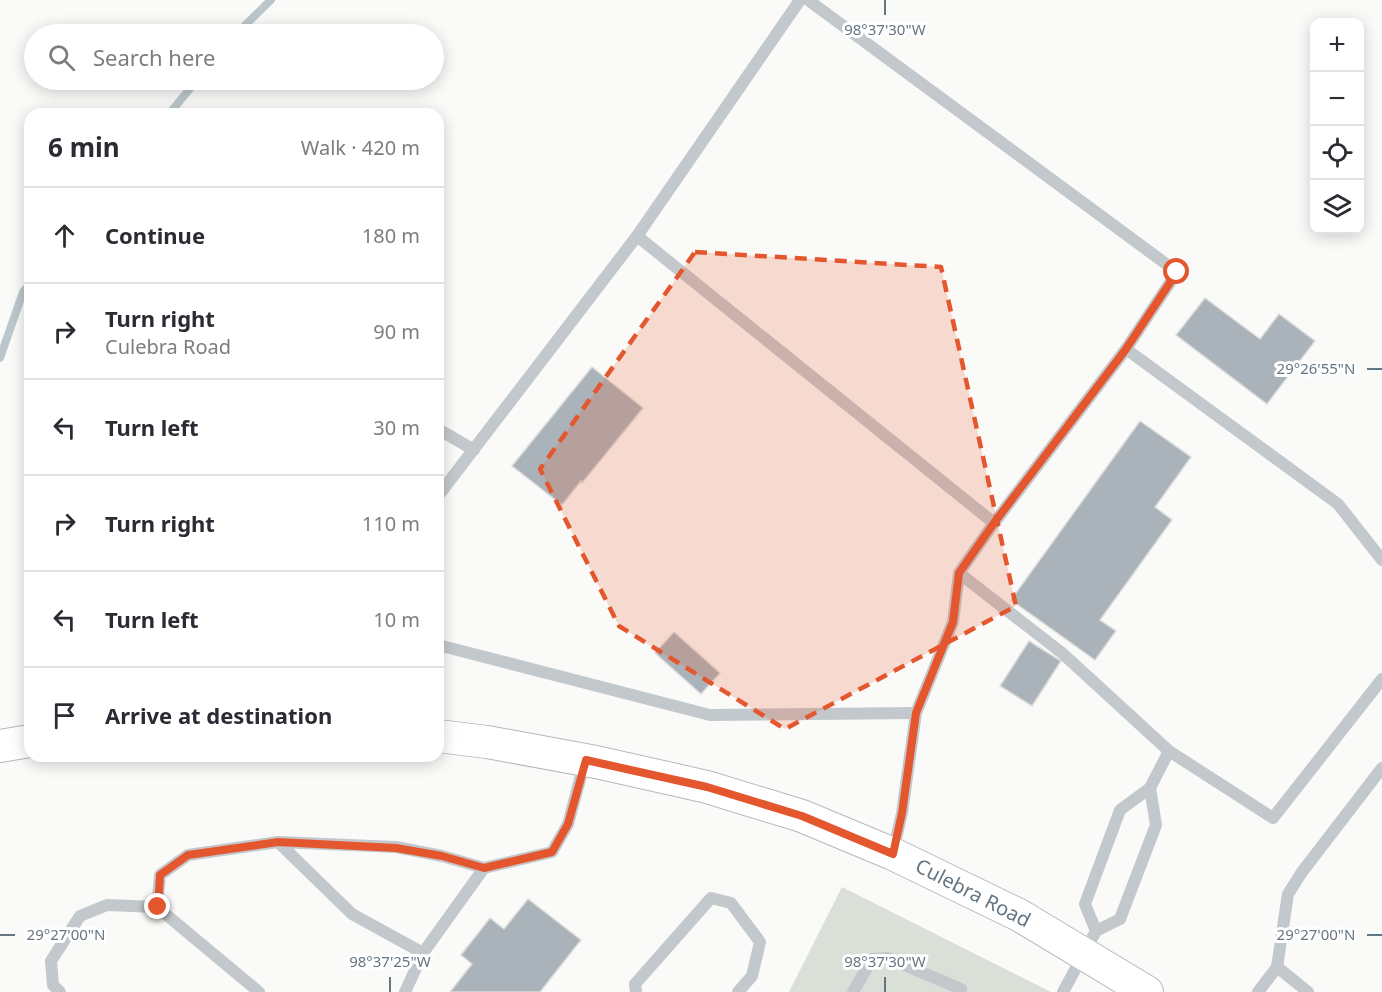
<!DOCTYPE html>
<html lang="en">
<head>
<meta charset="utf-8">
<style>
	:root { --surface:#fff; --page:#f2f2f3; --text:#2b2b33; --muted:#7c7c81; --line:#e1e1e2 }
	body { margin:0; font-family:"Noto Sans",sans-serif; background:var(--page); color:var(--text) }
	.controls { position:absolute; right:18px; top:18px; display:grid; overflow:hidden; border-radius:12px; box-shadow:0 3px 15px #0003 }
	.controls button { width:54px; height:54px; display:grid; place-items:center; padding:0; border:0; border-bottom:2px solid var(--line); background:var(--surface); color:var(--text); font:30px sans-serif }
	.stop { position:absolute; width:18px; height:18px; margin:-14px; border:4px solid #e4572e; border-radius:50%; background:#fff }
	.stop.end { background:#e4572e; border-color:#fff; box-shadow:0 2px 6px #0008 }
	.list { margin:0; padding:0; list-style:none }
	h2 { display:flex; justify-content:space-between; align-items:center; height:78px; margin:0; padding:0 24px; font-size:26px }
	h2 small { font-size:20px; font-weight:400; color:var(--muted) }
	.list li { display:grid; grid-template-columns:39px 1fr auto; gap:18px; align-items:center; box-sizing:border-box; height:96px; padding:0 24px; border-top:2px solid var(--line) }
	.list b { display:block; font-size:22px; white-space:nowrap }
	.list p { margin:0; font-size:20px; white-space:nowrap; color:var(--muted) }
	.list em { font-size:20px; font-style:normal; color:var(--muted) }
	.icon { flex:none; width:33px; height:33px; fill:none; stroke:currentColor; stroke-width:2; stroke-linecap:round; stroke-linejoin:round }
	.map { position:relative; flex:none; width:1382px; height:992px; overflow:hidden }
	.search { position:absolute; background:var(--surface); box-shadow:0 3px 15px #0003; left:24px; top:24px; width:420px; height:66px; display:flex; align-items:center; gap:15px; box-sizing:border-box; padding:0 21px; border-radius:33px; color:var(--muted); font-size:22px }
	.panel { position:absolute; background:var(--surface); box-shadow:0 3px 15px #0003; left:24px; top:108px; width:420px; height:654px; border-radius:18px }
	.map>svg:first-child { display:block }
</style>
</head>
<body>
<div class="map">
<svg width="1382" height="992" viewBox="0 0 1382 992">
	<rect width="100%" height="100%" fill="#fafaf8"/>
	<path fill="#dadfd7" d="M842,887L1051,992H789Z"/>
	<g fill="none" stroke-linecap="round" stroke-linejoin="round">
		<g stroke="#bbc7cb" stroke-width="8">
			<path d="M236,34L271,0"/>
			<path d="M169,114L197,80"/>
			<path d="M0,358L23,292L30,284"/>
		</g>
	</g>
	<g fill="#aab3b9" stroke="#dcdcda" stroke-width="1.5">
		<path d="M1205,298L1260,339L1279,314L1315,341L1267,404L1176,335Z"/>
		<path d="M592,367L643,408L582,483L581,481L562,505L512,466Z"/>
		<path d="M1140,421L1191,457L1155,507L1172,520L1100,620L1116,631L1095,660L1011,600Z"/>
		<path d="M674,632L720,673L701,694L655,653Z"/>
		<path d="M1029,641L1061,661L1032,706L1000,686Z"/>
		<path d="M528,899L581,940L540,992H450L472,964L461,955L490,918L504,929Z"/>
	</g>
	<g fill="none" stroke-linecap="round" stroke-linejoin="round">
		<g stroke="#b3babf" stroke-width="34">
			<g id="secondary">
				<path d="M438,736L487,742L596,762L707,787L802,816L893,854L1019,915L1147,992"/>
				<path d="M0,746L30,741"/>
			</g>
		</g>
		<g stroke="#c3c8cc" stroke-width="12">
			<path d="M808,0L1177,272L1126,349L1338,504L1382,560"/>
			<path d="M637,236L994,523L959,573L1062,653L1169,751"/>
			<path d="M438,429L474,450"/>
			<path d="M438,496L637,236L800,0"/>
			<path d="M994,523L1126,349"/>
			<path d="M438,645L710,715L916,713"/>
			<path d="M278,842L396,847L442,856L484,868L552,852L568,824L585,761"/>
			<path d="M893,852L902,813L916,713L953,622L959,573"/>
			<path d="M1096,931L1085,904L1120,810L1150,788L1169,751L1273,818L1382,679"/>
			<path d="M1277,967L1288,894L1302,872L1382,768"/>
			<path d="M60,992L53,985L51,961L80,916L107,905L157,907"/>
			<path d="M259,992L157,907L160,875L188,855L278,842L352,914L423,953"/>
			<path d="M405,992L423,953L484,868"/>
			<path d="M636,992L635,984L711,898L731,903L760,942L752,976L738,992"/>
			<path d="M853,992L872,959L888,958L961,989V992"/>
			<path d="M1063,992L1096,931L1120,919L1156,825L1150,788"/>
			<path d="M1258,992L1277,967L1308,992"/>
		</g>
		<use href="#secondary" stroke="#fff" stroke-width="32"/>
	</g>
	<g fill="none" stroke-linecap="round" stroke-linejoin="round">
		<path stroke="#e4572e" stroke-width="8" d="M158,907L160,875L188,855L278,842L396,848L442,856L484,868L552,852L568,824L586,760L707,787L802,816L893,854L902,813L916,713L953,622L959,573L994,523L1126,349L1177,272"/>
	</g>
	<path fill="#e4572e" fill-opacity="0.2" stroke="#e4572e" stroke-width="4.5" stroke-dasharray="12 8" stroke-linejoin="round" d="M695,252L941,267L1016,606L785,729L619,626L540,469Z"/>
	<path fill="none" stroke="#657683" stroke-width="2" d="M885,0V15M1367,369H1382M0,935H15M1367,935H1382M390,977V992M885,977V992"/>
	<g text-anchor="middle" stroke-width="6" stroke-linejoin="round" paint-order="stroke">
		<g font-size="20" fill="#657683" stroke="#fff">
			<text transform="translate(973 893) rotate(27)" y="7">Culebra Road</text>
		</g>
	</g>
	<g font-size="15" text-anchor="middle" fill="#657683" stroke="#fff" stroke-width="6" stroke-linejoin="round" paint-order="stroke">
		<text x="885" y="35">98°37'30"W</text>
		<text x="1316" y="374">29°26'55"N</text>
		<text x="1316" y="940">29°27'00"N</text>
		<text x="66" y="940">29°27'00"N</text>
		<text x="390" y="967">98°37'25"W</text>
		<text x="885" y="967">98°37'30"W</text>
	</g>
</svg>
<div class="controls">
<button>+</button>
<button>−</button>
<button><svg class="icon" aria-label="locate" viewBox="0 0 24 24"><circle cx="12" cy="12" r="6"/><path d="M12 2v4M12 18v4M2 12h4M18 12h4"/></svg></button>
<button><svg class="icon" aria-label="layers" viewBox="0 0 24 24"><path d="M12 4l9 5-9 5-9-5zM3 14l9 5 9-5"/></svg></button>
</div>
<div class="stop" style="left:1177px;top:272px"></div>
<div class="stop end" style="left:158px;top:907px"></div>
<div class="search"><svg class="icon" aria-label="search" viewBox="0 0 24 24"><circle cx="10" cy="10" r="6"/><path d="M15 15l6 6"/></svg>Search here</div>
<section class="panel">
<h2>6 min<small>Walk · 420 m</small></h2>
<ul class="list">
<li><svg class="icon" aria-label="ahead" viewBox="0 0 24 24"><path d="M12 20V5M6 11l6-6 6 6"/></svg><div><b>Continue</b></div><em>180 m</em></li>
<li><svg class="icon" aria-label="right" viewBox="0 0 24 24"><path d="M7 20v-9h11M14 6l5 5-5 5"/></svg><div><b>Turn right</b><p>Culebra Road</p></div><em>90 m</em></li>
<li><svg class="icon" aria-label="left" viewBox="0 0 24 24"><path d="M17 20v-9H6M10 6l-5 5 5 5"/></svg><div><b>Turn left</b></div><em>30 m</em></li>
<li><svg class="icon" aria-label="right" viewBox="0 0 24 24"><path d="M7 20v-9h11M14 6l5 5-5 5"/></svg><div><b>Turn right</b></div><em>110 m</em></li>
<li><svg class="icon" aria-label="left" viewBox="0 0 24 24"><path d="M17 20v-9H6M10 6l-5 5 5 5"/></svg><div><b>Turn left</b></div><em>10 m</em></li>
<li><svg class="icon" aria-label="arrive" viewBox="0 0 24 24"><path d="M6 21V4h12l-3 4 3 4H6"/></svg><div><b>Arrive at destination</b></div></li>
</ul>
</section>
</div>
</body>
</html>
